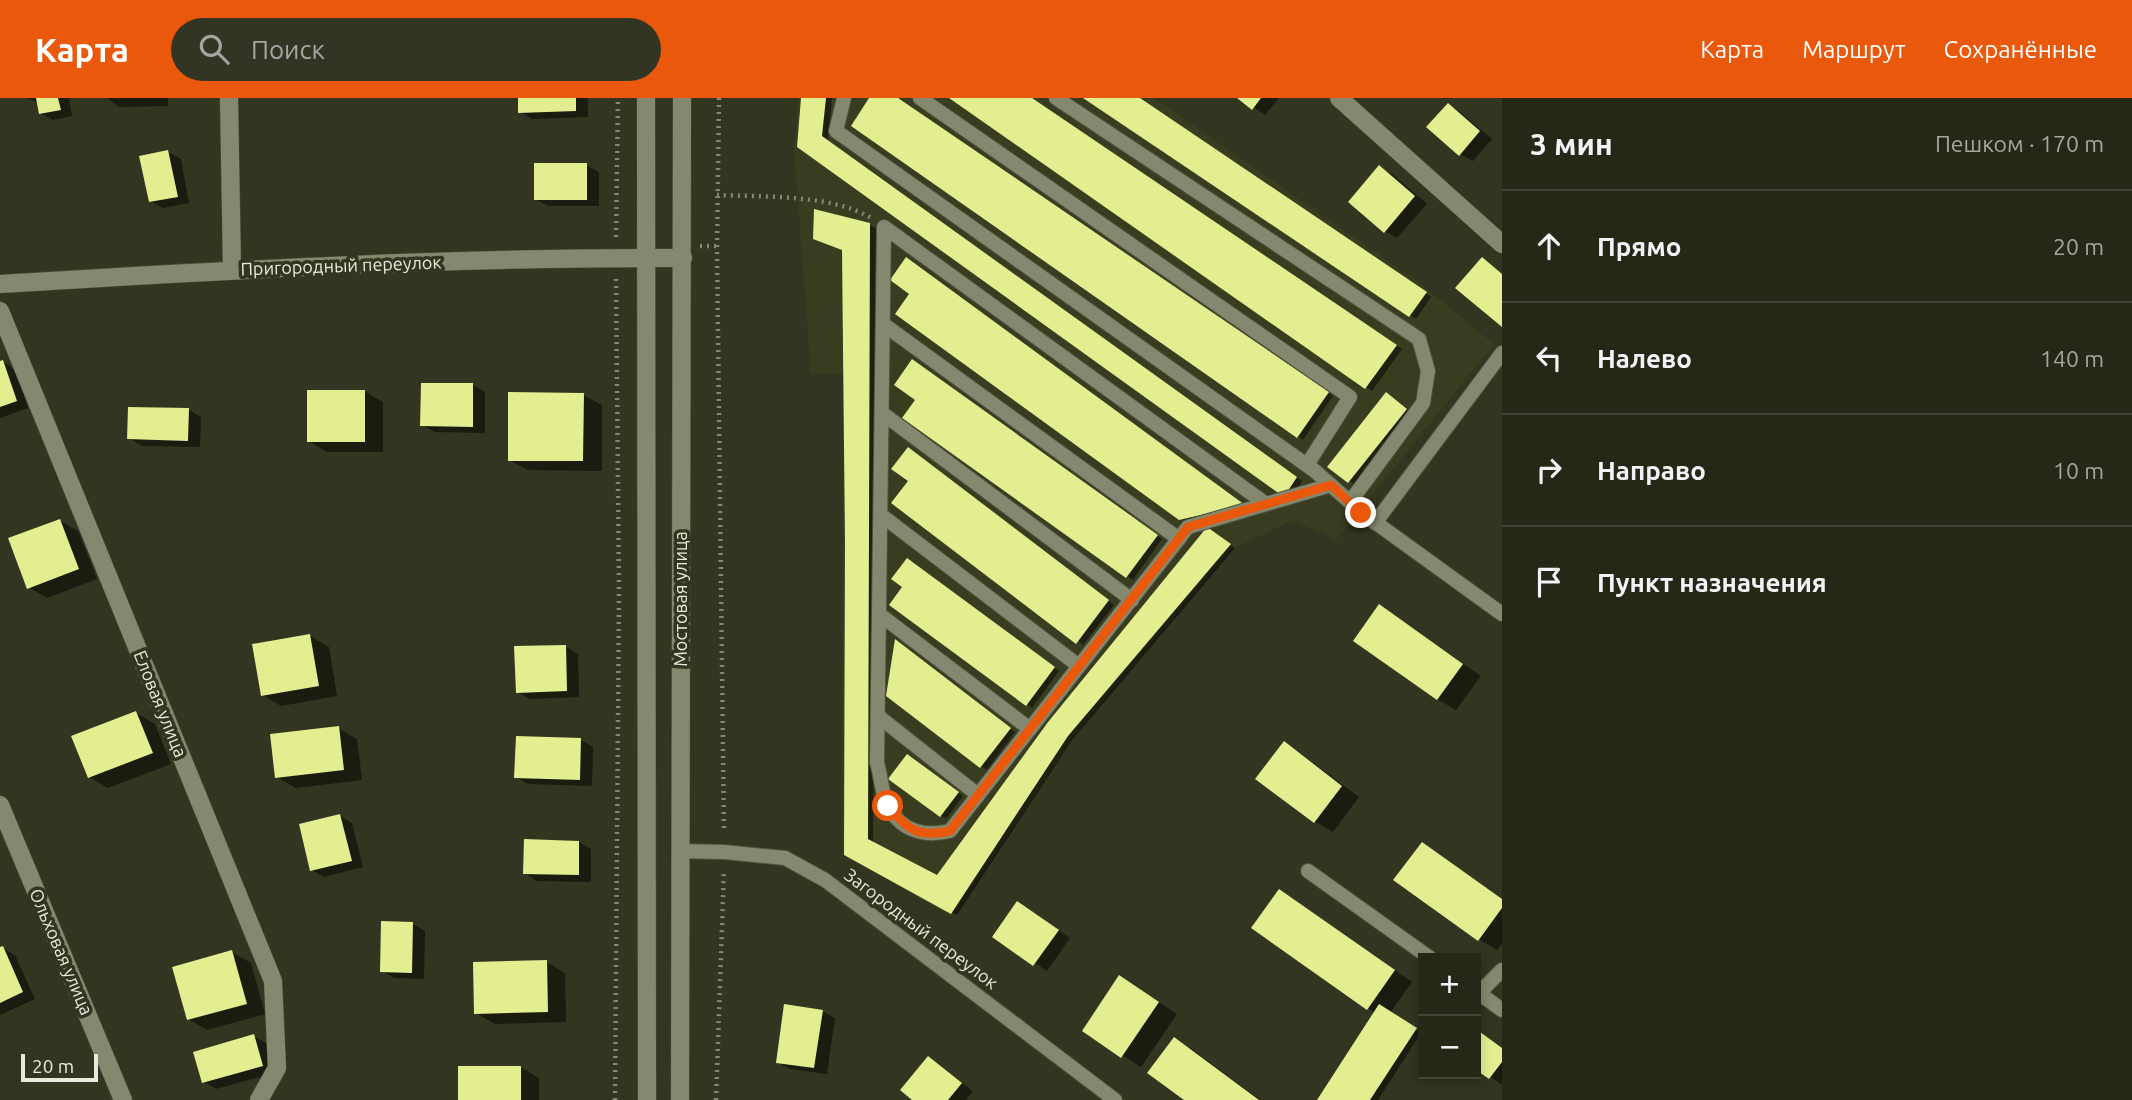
<!DOCTYPE html>
<html lang="ru">
<head>
<meta charset="utf-8">
<style>
	:root { --surface:#262817; --page:#323424; --text:#f1f3f6; --muted:#a4a6a1; --line:#424436; --accent:#ea580c }
	body { margin:0; font-family:Ubuntu,sans-serif; background:var(--page); color:var(--text) }
	.controls { position:absolute; right:21px; bottom:21px; display:grid; overflow:hidden; border-radius:0px; box-shadow:0 4px 10px #0003 }
	.controls button { width:63px; height:63px; display:grid; place-items:center; padding:0; border:0; border-bottom:2px solid var(--line); background:var(--surface); color:var(--text); font:35px sans-serif }
	.scale { position:absolute; left:21px; bottom:18px; width:77px; box-sizing:border-box; padding-left:7px; border:4px solid #e7eadc; border-top:0; font-size:19px; line-height:24px; white-space:nowrap; color:#e7eadc; -webkit-text-stroke:5px #32351f; paint-order:stroke }
	.stop { position:absolute; width:21px; height:21px; margin:-16px; border:5px solid #ea580c; border-radius:50%; background:#fff }
	.stop.end { background:#ea580c; border-color:#fff; box-shadow:0 2px 7px #0008 }
	.list { margin:0; padding:0; list-style:none }
	h2 { display:flex; justify-content:space-between; align-items:center; height:91px; margin:0; padding:0 28px; font-size:30px }
	h2 small { font-size:23px; font-weight:400; color:var(--muted) }
	.list li { display:grid; grid-template-columns:46px 1fr auto; gap:21px; align-items:center; box-sizing:border-box; height:112px; padding:0 28px; border-top:2px solid var(--line) }
	.list b { display:block; font-size:26px; white-space:nowrap }
	.list em { font-size:23px; font-style:normal; color:var(--muted) }
	.icon { flex:none; width:38px; height:38px; fill:none; stroke:currentColor; stroke-width:2; stroke-linecap:round; stroke-linejoin:round }
	.map { position:relative; flex:none; width:1502px; height:1002px; overflow:hidden }
	header { display:flex; align-items:center; gap:42px; box-sizing:border-box; height:98px; padding:0 35px; background:var(--accent); color:#fff }
	header strong { font-size:33px }
	nav { display:flex; gap:38px; margin-inline-start:auto; font-size:24px }
	.search { width:490px; height:63px; background:var(--page); display:flex; align-items:center; gap:18px; box-sizing:border-box; padding:0 24px; border-radius:38px; color:var(--muted); font-size:26px }
	main { display:flex }
	aside { flex:1; background:var(--surface) }
	.map>svg:first-child { display:block }
</style>
</head>
<body>
<header>
<strong>Карта</strong>
<div class="search"><svg class="icon" aria-label="search" viewBox="0 0 24 24"><circle cx="10" cy="10" r="6"/><path d="M15 15l6 6"/></svg>Поиск</div>
<nav><a>Карта</a><a>Маршрут</a><a>Сохранённые</a></nav>
</header>
<main>
<div class="map">
<svg width="1502" height="1002" viewBox="0 0 1502 1002">
	<rect width="100%" height="100%" fill="#32351f"/>
	<path fill="#393d1f" d="M798,0H1154L1417,183L1494,246L1336,442L1293,422L1230,452L1085,624L951,819L842,755L843,276H811L794,51Z"/>
	<g fill="#0007">
		<path d="M27,0H69L72,18L53,22L40,15L38,5Z"/>
		<path d="M107,0H168V8L119,9Z"/>
		<path d="M519,0H588V19L532,21L520,14Z"/>
		<path d="M803,0H832L828,43L1302,383L1291,401L799,48Z"/>
		<path d="M871,0H895L1333,298L1303,342Z"/>
		<path d="M952,0H1030L1402,251L1372,293Z"/>
		<path d="M1086,0H1138L1431,199L1416,221Z"/>
		<path d="M1240,0H1279L1265,17Z"/>
		<path d="M1448,7L1460,14L1492,41L1473,63L1460,56Z"/>
		<path d="M168,54L181,61L189,105L163,110L150,103Z"/>
		<path d="M586,67L599,74V108H548L535,101Z"/>
		<path d="M1379,69L1392,76L1427,106L1397,140L1385,133Z"/>
		<path d="M870,127L876,130L873,746L938,780L1213,434L1235,450L1073,641L957,817L846,756L844,152L814,140Z"/>
		<path d="M898,215L1248,410L1186,424Z"/>
		<path d="M3,264L15,271L28,310L0,320V265Z"/>
		<path d="M918,266L1162,441L1133,482L905,320L918,302Z"/>
		<path d="M472,286L485,294V335L435,334L422,327Z"/>
		<path d="M364,293L383,304V354H327L308,343Z"/>
		<path d="M583,297L602,307V373L528,372L509,362Z"/>
		<path d="M1392,299L1412,315L1355,387L1330,369Z"/>
		<path d="M189,312L201,319L200,349L142,348L129,340Z"/>
		<path d="M914,354L1114,507L1083,547L910,383Z"/>
		<path d="M60,423L78,433L97,481L47,500L28,489Z"/>
		<path d="M913,465L1059,573L1032,610L905,489Z"/>
		<path d="M1380,508L1481,578L1456,612L1437,601Z"/>
		<path d="M310,538L329,549L337,598L281,608L263,597Z"/>
		<path d="M901,546L1015,634L987,672L981,668Z"/>
		<path d="M565,548L578,556L579,599L530,601L518,594Z"/>
		<path d="M136,615L155,626L171,666L108,690L89,679Z"/>
		<path d="M338,630L357,641L362,682L296,690L277,679Z"/>
		<path d="M581,642L593,649L592,688L528,686L516,679Z"/>
		<path d="M1284,646L1303,657L1359,699L1333,734L1314,723Z"/>
		<path d="M913,661L963,698L946,721L941,717Z"/>
		<path d="M340,718L352,725L363,769L324,779L312,772Z"/>
		<path d="M579,744L591,751V784L537,783L525,775Z"/>
		<path d="M1422,746L1502,801V846L1497,852L1479,841Z"/>
		<path d="M1280,793L1412,884L1390,915L1421,935L1378,1002H1319L1375,915L1368,910Z"/>
		<path d="M1030,813L1070,840L1047,873L995,839Z"/>
		<path d="M383,825L413,826L425,833L424,881L394,880L382,873Z"/>
		<path d="M3,850L15,857L35,901L0,917V851Z"/>
		<path d="M232,854L251,865L265,916L207,932L188,921Z"/>
		<path d="M546,864L565,875L566,924L495,926L476,915Z"/>
		<path d="M1120,879L1177,916L1141,969L1084,933Z"/>
		<path d="M822,913L835,920L827,976L790,971L778,964Z"/>
		<path d="M1476,932L1502,950V987L1476,969Z"/>
		<path d="M253,938L266,945L274,975L216,991L204,984Z"/>
		<path d="M1174,941L1193,952L1260,1002H1187Z"/>
		<path d="M928,960L973,993L966,1002H915Z"/>
		<path d="M520,969L539,980V1002H460Z"/>
	</g>
	<g fill="#e2ee90">
		<path d="M36,0H58L61,12L39,16Z"/>
		<path d="M518,0H576V13L518,15Z"/>
		<path d="M801,0H826L822,38L1297,379L1284,399L797,49Z"/>
		<path d="M869,0H898L1329,294L1297,340L851,28Z"/>
		<path d="M949,0H1032L1397,247L1365,291Z"/>
		<path d="M1083,0H1140L1427,194L1409,219Z"/>
		<path d="M1237,0H1261L1252,12Z"/>
		<path d="M1448,5L1480,33L1459,58L1426,29Z"/>
		<path d="M168,52L178,99L149,104L139,58Z"/>
		<rect x="534" y="65" width="53" height="37"/>
		<path d="M1379,67L1415,98L1384,135L1348,104Z"/>
		<path d="M814,111L870,125L868,741L937,777L1048,624L1207,429L1231,446L1068,638L951,816L844,757L845,445L842,152L813,141Z"/>
		<path d="M906,159L1245,407L1179,422L895,216L909,196L890,182Z"/>
		<path d="M1482,159L1502,176V229L1455,190Z"/>
		<path d="M912,261L1158,437L1126,480L902,320L915,302L894,287Z"/>
		<path d="M3,262L17,303L0,309V263Z"/>
		<path d="M421,285H473V329L420,328Z"/>
		<rect x="307" y="292" width="58" height="52"/>
		<path d="M508,294L584,295L583,363H508Z"/>
		<path d="M1386,294L1407,311L1348,385L1327,369Z"/>
		<path d="M128,309L189,310L188,343L127,341Z"/>
		<path d="M908,349L1109,502L1076,546L891,405L908,383L891,371Z"/>
		<path d="M60,421L79,471L27,491L8,440Z"/>
		<path d="M907,460L1055,569L1026,608L889,507L902,489L891,481Z"/>
		<path d="M1379,506L1463,566L1437,602L1353,543Z"/>
		<path d="M310,536L319,588L261,598L252,546Z"/>
		<path d="M895,541L1011,630L980,670L886,598Z"/>
		<path d="M566,547L567,593L516,595L514,548Z"/>
		<path d="M136,613L153,655L88,680L71,638Z"/>
		<path d="M339,628L344,672L275,680L270,636Z"/>
		<path d="M516,638L581,640L580,682L514,680Z"/>
		<path d="M1284,643L1342,688L1314,725L1255,681Z"/>
		<path d="M907,656L959,694L940,719L888,681Z"/>
		<path d="M340,716L352,763L310,773L299,726Z"/>
		<path d="M524,741L579,743V777L523,776Z"/>
		<path d="M1422,744L1502,801V810L1478,843L1393,782Z"/>
		<path d="M1279,791L1395,872L1367,912L1251,830Z"/>
		<path d="M1017,803L1059,832L1033,868L992,839Z"/>
		<path d="M381,823L413,824L412,875L380,874Z"/>
		<path d="M3,848L23,894L0,905V849Z"/>
		<path d="M232,852L247,906L187,922L172,869Z"/>
		<path d="M547,862L548,914L474,916L473,864Z"/>
		<path d="M1119,877L1159,904L1121,960L1082,933Z"/>
		<path d="M784,906L823,912L814,970L776,965Z"/>
		<path d="M1379,906L1417,930L1370,1002H1317Z"/>
		<path d="M1476,931L1502,950V964L1489,981L1476,972Z"/>
		<path d="M254,936L263,968L202,985L193,954Z"/>
		<path d="M1174,939L1259,1002H1184L1147,975Z"/>
		<path d="M928,958L962,985L948,1002H912L900,992Z"/>
		<rect x="458" y="968" width="63" height="34"/>
	</g>
	<g fill="none" stroke-linecap="round" stroke-linejoin="round">
		<g stroke="#4f523e" stroke-width="16">
			<g id="service">
				<path d="M844,0L836,33L1315,373L1361,414L1502,516"/>
				<path d="M920,0L1350,299L1307,367"/>
				<path d="M1056,0L1419,241L1428,273L1423,305L1350,404"/>
				<path d="M883,226L1179,441"/>
				<path d="M882,315L1132,502"/>
				<path d="M1266,406L884,129L877,665C881,678 882,697 888,709C903,734 924,739 950,733L1188,429L1331,387"/>
				<path d="M881,417L1079,568"/>
				<path d="M1375,425L1502,255"/>
				<path d="M879,516L1030,631"/>
				<path d="M878,618L978,697"/>
				<path d="M679,753L724,754L785,760L825,782L1115,1002"/>
				<path d="M1308,773L1430,860"/>
				<path d="M1476,893L1502,912"/>
				<path d="M1479,895L1502,872"/>
			</g>
		</g>
		<g stroke="#4f523e" stroke-width="19">
			<g id="minor">
				<path d="M229,0L232,172"/>
				<path d="M1339,0L1502,146"/>
				<path d="M0,186C227,172 455,159 683,160"/>
				<path d="M0,213L273,883L277,970L259,1002"/>
				<path d="M0,707L123,1002"/>
			</g>
		</g>
		<g stroke="#4f523e" stroke-width="19">
			<g id="secondary">
				<path d="M646,0L647,1002"/>
				<path d="M680,1002L682,0"/>
			</g>
		</g>
		<g stroke="#858875" stroke-width="4.5" stroke-dasharray="2 5" stroke-linecap="butt">
			<path d="M719,0L717,151L724,735"/>
			<path d="M717,97C762,99 832,96 871,120"/>
			<path d="M616,139L618,0"/>
			<path d="M700,148H717"/>
			<path d="M615,1002L619,493L616,179"/>
			<path d="M716,1002L724,772"/>
		</g>
		<use href="#service" stroke="#84886e" stroke-width="14"/>
		<use href="#minor" stroke="#84886e" stroke-width="18"/>
		<use href="#secondary" stroke="#84886e" stroke-width="18"/>
	</g>
	<g fill="none" stroke-linecap="round" stroke-linejoin="round">
		<path stroke="#ea580c" stroke-width="9" d="M888,708C909,732 916,740 950,733L1188,429L1331,387L1361,415"/>
	</g>
	<g text-anchor="middle" stroke-width="7" stroke-linejoin="round" paint-order="stroke">
		<g font-size="18" fill="#e7eadc" stroke="#32351f">
			<text transform="translate(341 168) rotate(-2)" y="6">Пригородный переулок</text>
			<text transform="translate(681 501) rotate(-90)" y="6">Мостовая улица</text>
			<text transform="translate(160 606) rotate(68)" y="6">Еловая улица</text>
			<text transform="translate(921 831) rotate(37)" y="6">Загородный переулок</text>
			<text transform="translate(61 854) rotate(67)" y="6">Ольховая улица</text>
		</g>
	</g>
</svg>
<div class="controls">
<button>+</button>
<button>−</button>
</div>
<div class="scale">20 m</div>
<div class="stop" style="left:888px;top:708px"></div>
<div class="stop end" style="left:1361px;top:415px"></div>
</div>
<aside>
<h2>3 мин<small>Пешком · 170 m</small></h2>
<ul class="list">
<li><svg class="icon" aria-label="ahead" viewBox="0 0 24 24"><path d="M12 20V5M6 11l6-6 6 6"/></svg><div><b>Прямо</b></div><em>20 m</em></li>
<li><svg class="icon" aria-label="left" viewBox="0 0 24 24"><path d="M17 20v-9H6M10 6l-5 5 5 5"/></svg><div><b>Налево</b></div><em>140 m</em></li>
<li><svg class="icon" aria-label="right" viewBox="0 0 24 24"><path d="M7 20v-9h11M14 6l5 5-5 5"/></svg><div><b>Направо</b></div><em>10 m</em></li>
<li><svg class="icon" aria-label="arrive" viewBox="0 0 24 24"><path d="M6 21V4h12l-3 4 3 4H6"/></svg><div><b>Пункт назначения</b></div></li>
</ul>
</aside>
</main>
</body>
</html>
